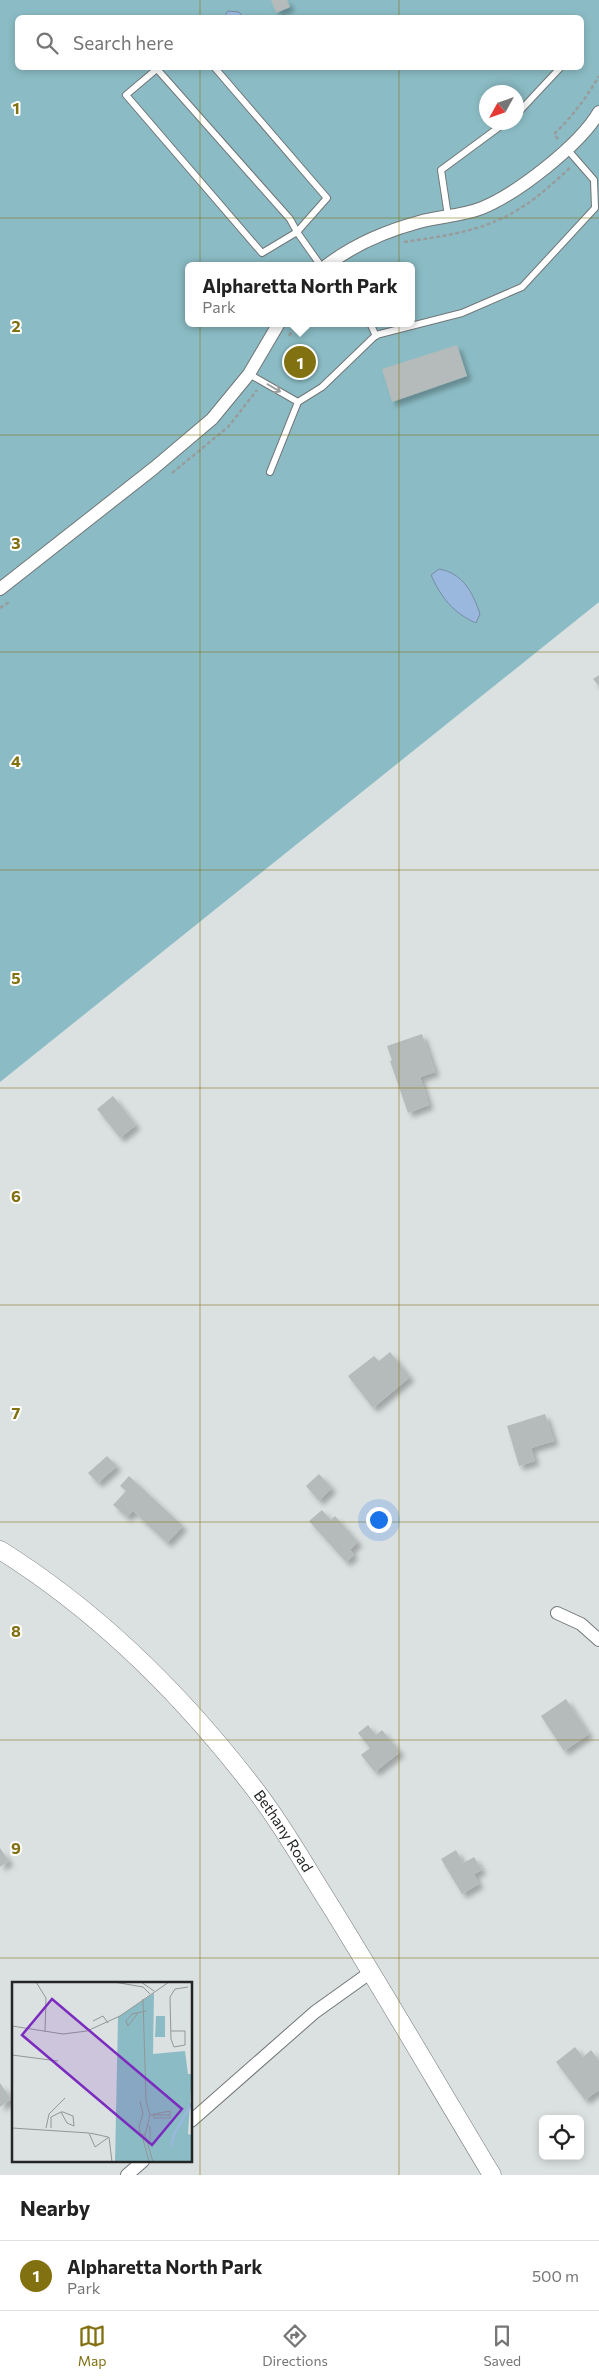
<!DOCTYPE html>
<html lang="en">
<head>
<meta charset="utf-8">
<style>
	:root { --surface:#fff; --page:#f6f6f6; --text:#222; --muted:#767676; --line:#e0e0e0; --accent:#827111 }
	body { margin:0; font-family:Commissioner,sans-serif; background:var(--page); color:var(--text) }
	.controls { position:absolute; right:15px; bottom:15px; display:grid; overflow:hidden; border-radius:8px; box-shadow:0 2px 8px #0003 }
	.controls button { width:45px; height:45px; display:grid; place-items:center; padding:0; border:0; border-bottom:1px solid var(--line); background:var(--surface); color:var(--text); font:25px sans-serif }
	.compass { position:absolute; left:479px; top:85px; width:45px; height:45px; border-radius:50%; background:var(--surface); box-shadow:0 2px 8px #0003; rotate:230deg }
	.you { position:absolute; left:378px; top:1519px; width:18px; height:18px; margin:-12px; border:4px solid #fff; border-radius:50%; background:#1a73e8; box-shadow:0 0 0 8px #1a73e833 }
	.badge { display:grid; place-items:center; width:32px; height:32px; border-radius:50%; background:var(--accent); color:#fff; font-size:16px; font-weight:700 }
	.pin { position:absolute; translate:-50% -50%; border:2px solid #fff; box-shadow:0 1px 5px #0006 }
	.popup { position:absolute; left:185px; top:262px; width:230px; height:65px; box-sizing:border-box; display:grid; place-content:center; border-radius:8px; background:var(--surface); filter:drop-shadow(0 1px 4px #0005); font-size:16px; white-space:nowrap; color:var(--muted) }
	.popup b { font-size:19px; color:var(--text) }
	.popup::after { content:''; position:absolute; left:50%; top:100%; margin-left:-10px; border:10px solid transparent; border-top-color:var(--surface) }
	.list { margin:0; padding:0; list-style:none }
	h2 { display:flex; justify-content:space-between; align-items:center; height:65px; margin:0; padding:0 20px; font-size:21px }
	h2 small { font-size:16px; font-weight:400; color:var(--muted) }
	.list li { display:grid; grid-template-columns:32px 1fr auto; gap:15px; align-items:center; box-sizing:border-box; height:70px; padding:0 20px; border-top:1px solid var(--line) }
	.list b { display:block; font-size:19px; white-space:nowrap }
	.list p { margin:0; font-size:16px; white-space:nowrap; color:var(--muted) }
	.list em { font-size:16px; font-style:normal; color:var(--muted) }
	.icon { flex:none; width:28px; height:28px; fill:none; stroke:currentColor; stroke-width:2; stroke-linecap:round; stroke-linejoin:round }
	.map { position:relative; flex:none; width:599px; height:2175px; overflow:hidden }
	.search { position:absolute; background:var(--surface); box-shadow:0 2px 8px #0003; left:15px; right:15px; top:15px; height:55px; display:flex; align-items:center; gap:12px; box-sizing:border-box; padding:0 18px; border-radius:8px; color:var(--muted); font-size:19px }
	.sheet { height:135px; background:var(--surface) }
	nav { display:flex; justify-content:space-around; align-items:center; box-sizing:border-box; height:70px; border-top:1px solid var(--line); background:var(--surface); font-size:14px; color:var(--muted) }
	nav a { display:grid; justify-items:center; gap:2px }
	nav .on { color:var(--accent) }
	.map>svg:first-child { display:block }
</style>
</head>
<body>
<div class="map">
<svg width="599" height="2175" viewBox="0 0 599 2175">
	<defs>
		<filter id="shadow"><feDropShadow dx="4.5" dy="4.5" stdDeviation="2.5" flood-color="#0004"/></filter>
	</defs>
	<rect width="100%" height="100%" fill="#dbe0e1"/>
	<path fill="#8bbcc5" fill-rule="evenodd" d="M0,0H599V602L0,1082ZM18,18H582V68H18ZM486,92H516V122H486ZM189,266H411V323H189Z"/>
	<g fill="#9ab7dd" stroke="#778ca6">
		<path d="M228,11L239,12L243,17H224Z"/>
		<path d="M439,569C463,573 473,593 480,614L476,623C453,613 441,597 431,575Z"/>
	</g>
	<g fill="#b5bbba" filter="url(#shadow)">
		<path d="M271,0H287L290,7L276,13Z"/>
		<path d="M457,345L467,376L392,402L382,369Z"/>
		<path d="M599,675V686L593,679Z"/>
		<path d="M422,1034L435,1072L420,1077L429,1105L408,1113L390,1061L392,1060L387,1046Z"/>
		<path d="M113,1096L136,1125L120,1138L97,1109Z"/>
		<path d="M390,1352L410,1377L373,1408L348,1376L374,1356L379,1361Z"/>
		<path d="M545,1414L554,1441L531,1448L535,1461L519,1466L507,1426Z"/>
		<path d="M107,1456L117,1466L98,1483L88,1473Z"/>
		<path d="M319,1474L332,1488L319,1501L306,1486Z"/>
		<path d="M129,1476L183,1526L167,1543L133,1511L127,1517L113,1505L126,1491L120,1486Z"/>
		<path d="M322,1510L331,1520L335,1516L358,1542L350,1550L354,1555L346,1562L309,1521Z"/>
		<path d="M566,1699L589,1734L564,1751L541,1716Z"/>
		<path d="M368,1725L376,1735L382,1730L400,1752L375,1772L361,1755L370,1748L358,1733Z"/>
		<path d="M0,1848L9,1861L0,1867Z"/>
		<path d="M456,1850L463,1863L474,1857L482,1870L474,1874L479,1884L462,1894L441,1859Z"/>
		<path d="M575,2047L583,2057L591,2050L599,2061V2090L585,2100L556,2062Z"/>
		<path d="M0,2083L11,2099L0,2107Z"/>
	</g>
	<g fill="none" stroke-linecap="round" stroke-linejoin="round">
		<g stroke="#717677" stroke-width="8">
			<g id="lane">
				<path d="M158,68L126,95L262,253L297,232L327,198L215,68"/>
				<path d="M157,69L290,219L297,232L321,266"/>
				<path d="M516,115L560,68"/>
				<path d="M448,216L441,170L506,122"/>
				<path d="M370,323L376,336"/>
				<path d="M249,374L298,402"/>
				<path d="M270,472L298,402L322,387L376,335L462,313L522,287L595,208L594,180L567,149"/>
			</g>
		</g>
		<g stroke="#717677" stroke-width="14">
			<g id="street">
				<path d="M326,266C353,245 386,231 419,222C440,216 462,216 482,208C518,193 580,145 599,112"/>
				<path d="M0,589L154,468L212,419L249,374L279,323"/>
				<path d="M557,1613L581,1624L599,1640"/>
				<path d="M191,2121L315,2012L371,1972"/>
				<path d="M127,2175L143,2161"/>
			</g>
		</g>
		<g stroke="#717677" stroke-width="19">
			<g id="secondary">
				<path id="s1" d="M0,1550C96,1610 181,1694 250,1783C280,1821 304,1864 330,1905C385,1994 438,2085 492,2175"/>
			</g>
		</g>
		<g stroke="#989c9d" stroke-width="2.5" stroke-dasharray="4 2.5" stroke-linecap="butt">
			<path d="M558,139L554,134C573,116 586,98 599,76"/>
			<path d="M404,242C444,236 485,231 519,209C538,198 554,182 571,167"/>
			<path d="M289,336L297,323"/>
			<path d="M172,473L228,427L257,390"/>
			<path d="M0,608L9,602"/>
		</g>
		<use href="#lane" stroke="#fff" stroke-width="6"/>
		<use href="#street" stroke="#fff" stroke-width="12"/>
		<use href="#secondary" stroke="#fff" stroke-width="18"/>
	</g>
	<defs><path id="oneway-shaft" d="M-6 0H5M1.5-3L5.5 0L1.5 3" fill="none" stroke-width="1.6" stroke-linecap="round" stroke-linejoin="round" transform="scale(1.25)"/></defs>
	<use stroke="#9c9d9d" href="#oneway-shaft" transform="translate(274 388) rotate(30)"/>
	<path fill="none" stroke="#827111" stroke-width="1" stroke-opacity="0.55" d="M200,0V18M399,0V18M200,68V2175M399,68V2175M0,218H599M0,435H599M0,652H599M0,870H599M0,1088H599M0,1305H599M0,1522H599M0,1740H599M0,1958H599"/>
	<g text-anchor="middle" stroke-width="4" stroke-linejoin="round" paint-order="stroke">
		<g font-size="15" fill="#242626" stroke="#fff">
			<text dy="5" stroke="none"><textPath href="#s1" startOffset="402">Bethany Road</textPath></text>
		</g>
	</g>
	<g transform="translate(12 1982)">
		<rect width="180" height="180" fill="#dbe0e1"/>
		<path d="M142,11L141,72L173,69L176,92H180L176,152L180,153V180H103L106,35ZM144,34H153V55H143Z" fill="#8bbcc5"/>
		<path fill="none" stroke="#9ab7dd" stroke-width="2.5" d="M159,165L162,152L180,121"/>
		<path fill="none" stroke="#929696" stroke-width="1" d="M24,0L34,16L33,50M102,0L131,5L138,12M129,0L142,9M131,17L134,118L138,133L133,153L141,180M126,31L116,44L114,39L120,32L134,29M81,39L91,34L96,41M0,44L51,52L75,49L108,34L157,0M159,49H173V63L162,65L159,57L158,15L163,7L176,5M0,73L46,79M128,119L131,132L127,144L128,152L133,153M138,133L158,129V136H142L141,133H158M135,143L138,145V158M0,146L77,151L83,165L97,155L100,180M34,146L37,132L53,116M39,146V135L49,130H51L61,134L62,144L55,141L49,130M78,151L96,155M130,153L137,180"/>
		<path fill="#7b2cbf" fill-opacity="0.15" stroke="#7b2cbf" stroke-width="2.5" d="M40,17L170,127L140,163L10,53Z"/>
		<rect width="180" height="180" fill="none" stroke="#242626" stroke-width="2.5"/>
	</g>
	<g font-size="16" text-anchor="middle" font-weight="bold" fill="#827111" stroke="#fff" stroke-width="4" stroke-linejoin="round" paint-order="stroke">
		<text x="16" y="114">1</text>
		<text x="16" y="332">2</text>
		<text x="16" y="549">3</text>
		<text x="16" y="767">4</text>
		<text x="16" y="984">5</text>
		<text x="16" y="1202">6</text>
		<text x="16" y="1419">7</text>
		<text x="16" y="1637">8</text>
		<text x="16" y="1854">9</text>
	</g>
</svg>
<div class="controls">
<button><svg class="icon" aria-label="locate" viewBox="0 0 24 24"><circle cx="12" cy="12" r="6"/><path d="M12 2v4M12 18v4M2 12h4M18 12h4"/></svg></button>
</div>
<svg class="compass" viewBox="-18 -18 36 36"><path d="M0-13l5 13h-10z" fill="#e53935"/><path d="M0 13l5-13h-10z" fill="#767676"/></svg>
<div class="you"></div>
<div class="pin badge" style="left:300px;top:362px">1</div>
<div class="popup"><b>Alpharetta North Park</b>Park</div>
<div class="search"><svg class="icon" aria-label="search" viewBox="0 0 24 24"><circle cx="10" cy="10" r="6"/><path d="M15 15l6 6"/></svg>Search here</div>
</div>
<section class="sheet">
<h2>Nearby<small></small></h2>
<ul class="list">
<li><span class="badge">1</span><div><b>Alpharetta North Park</b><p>Park</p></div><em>500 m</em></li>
</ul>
</section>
<nav>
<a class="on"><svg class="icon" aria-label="map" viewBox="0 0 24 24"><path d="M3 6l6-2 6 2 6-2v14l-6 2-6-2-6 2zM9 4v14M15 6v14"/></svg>Map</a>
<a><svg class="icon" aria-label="directions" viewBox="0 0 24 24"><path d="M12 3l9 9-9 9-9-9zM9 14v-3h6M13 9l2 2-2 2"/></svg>Directions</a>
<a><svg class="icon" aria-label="saved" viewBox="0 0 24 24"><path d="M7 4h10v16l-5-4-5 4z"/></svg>Saved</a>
</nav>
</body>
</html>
